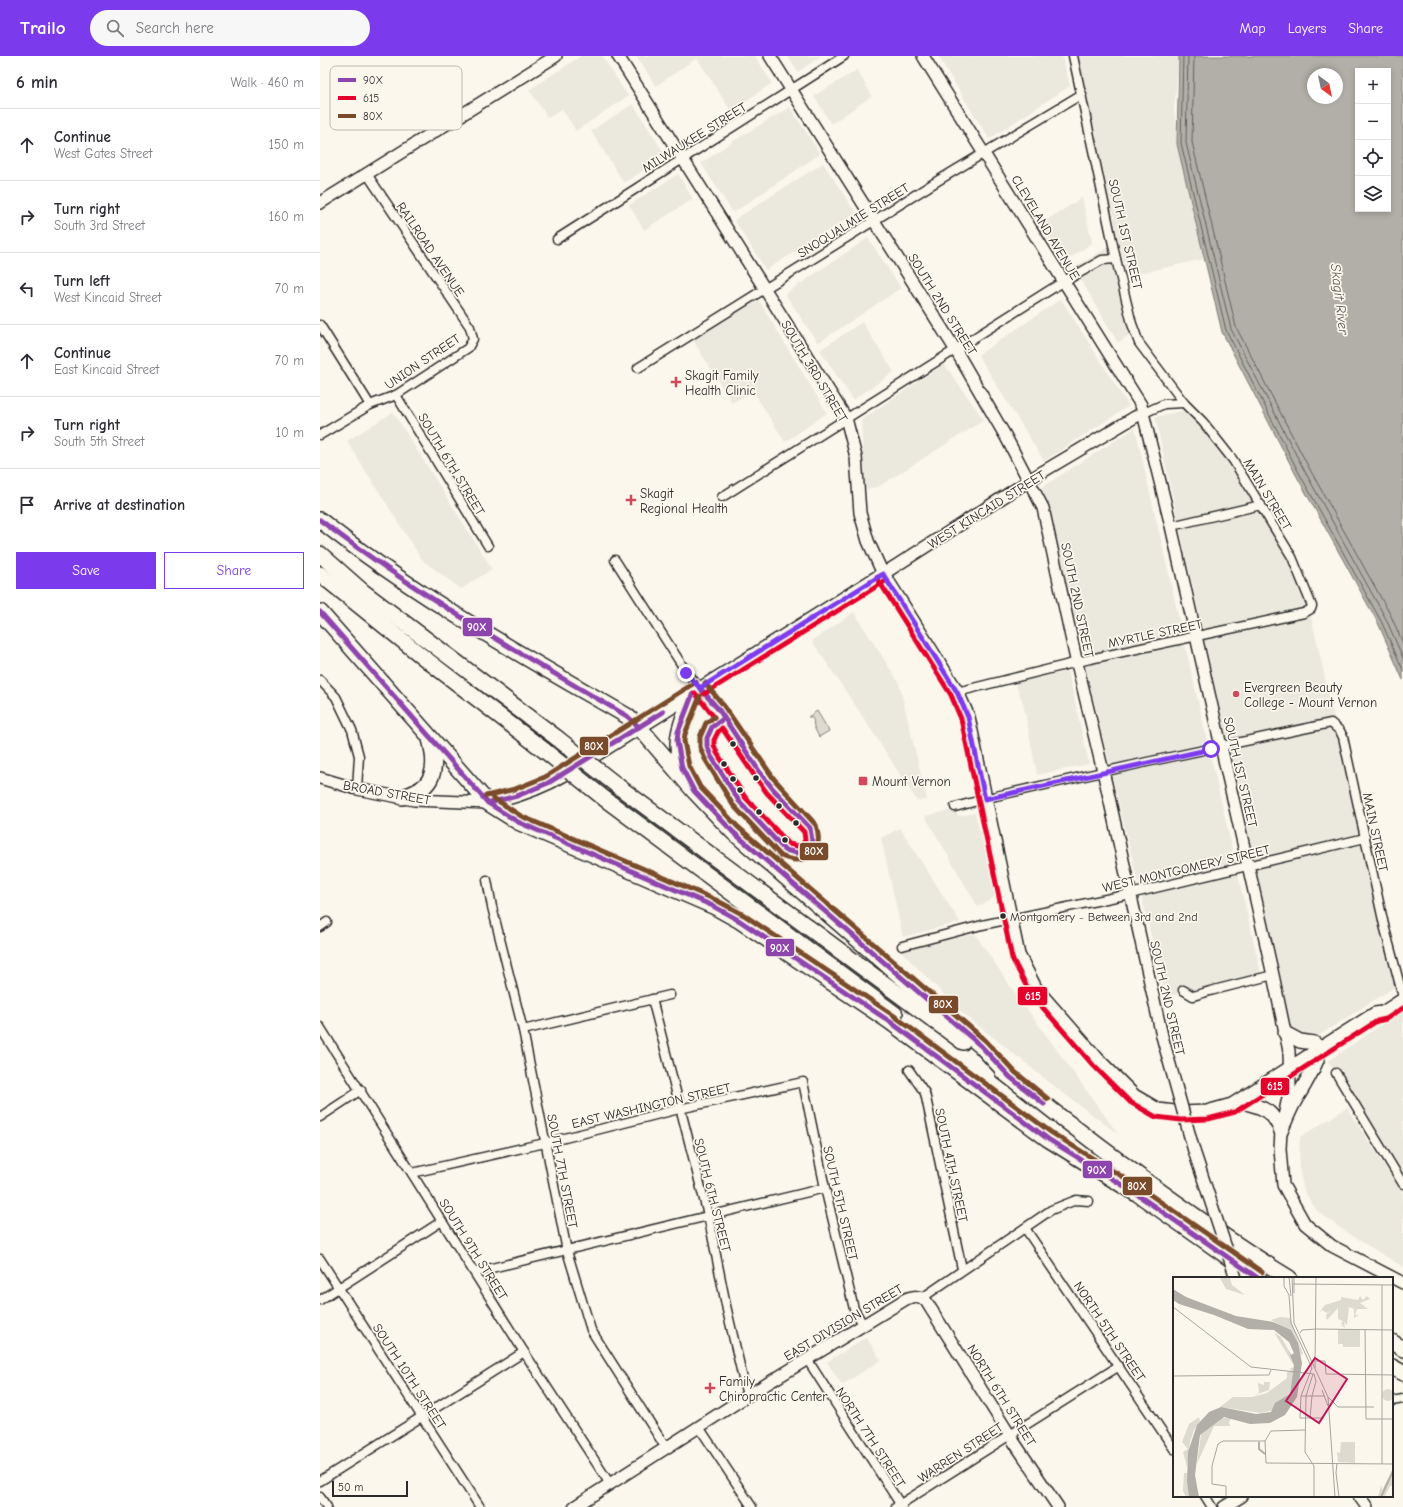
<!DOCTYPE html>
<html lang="en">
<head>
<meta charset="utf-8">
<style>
	:root { --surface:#fff; --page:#f7f7f7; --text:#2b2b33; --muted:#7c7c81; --line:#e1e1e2; --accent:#7c3aed }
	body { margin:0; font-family:"Comic Neue",sans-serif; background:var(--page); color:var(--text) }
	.controls { position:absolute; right:12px; top:12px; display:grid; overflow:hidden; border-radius:0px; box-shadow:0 2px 6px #0003 }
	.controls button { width:36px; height:36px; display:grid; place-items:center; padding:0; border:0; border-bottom:1px solid var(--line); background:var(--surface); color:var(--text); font:20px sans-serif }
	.compass { position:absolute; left:987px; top:12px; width:36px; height:36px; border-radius:50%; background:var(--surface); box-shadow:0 2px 6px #0003; rotate:147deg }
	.scale { position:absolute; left:12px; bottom:10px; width:76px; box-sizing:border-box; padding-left:4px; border:2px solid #2b2b2b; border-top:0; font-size:11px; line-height:14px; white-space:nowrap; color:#2b2b2b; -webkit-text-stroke:3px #fbf7ec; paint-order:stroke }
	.stop { position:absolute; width:12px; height:12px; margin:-9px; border:3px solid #7c3aed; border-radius:50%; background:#fff }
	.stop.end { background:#7c3aed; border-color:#fff; box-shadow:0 1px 4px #0008 }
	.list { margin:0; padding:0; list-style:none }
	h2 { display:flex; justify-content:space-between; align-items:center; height:52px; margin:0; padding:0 16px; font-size:17px }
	h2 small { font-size:13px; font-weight:400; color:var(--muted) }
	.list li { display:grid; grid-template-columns:26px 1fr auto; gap:12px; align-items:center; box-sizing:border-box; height:72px; padding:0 16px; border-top:1px solid var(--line) }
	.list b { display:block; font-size:15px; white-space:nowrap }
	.list p { margin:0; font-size:13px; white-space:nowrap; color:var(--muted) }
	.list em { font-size:13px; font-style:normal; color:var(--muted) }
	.actions { display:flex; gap:8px; padding:12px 16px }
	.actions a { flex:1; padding:9px 0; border:1px solid var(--accent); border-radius:0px; text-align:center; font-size:14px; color:var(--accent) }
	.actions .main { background:var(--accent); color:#fff }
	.icon { flex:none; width:22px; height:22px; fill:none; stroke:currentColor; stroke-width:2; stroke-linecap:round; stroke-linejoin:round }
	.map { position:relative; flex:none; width:1083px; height:1451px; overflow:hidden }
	header { display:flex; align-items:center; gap:24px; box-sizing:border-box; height:56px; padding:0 20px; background:var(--accent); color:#fff }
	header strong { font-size:19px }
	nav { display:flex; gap:22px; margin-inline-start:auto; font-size:14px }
	.search { width:280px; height:36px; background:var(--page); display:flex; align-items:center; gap:10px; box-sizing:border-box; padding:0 14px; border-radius:22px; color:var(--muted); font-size:15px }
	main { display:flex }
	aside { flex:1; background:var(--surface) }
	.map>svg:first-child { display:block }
</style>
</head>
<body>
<header>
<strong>Trailo</strong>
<div class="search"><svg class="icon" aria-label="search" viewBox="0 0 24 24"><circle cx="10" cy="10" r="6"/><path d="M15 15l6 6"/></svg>Search here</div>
<nav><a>Map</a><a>Layers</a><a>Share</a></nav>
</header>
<main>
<aside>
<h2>6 min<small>Walk · 460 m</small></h2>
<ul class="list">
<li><svg class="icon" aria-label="ahead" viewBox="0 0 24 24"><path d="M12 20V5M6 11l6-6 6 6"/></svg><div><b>Continue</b><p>West Gates Street</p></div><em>150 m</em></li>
<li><svg class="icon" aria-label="right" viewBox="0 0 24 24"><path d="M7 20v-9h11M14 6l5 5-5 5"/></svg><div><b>Turn right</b><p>South 3rd Street</p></div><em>160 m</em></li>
<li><svg class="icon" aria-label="left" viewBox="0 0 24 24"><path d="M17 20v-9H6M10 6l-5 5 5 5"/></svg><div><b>Turn left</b><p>West Kincaid Street</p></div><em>70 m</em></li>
<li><svg class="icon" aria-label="ahead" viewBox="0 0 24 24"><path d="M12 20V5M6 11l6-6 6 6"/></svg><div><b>Continue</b><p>East Kincaid Street</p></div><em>70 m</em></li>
<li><svg class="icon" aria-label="right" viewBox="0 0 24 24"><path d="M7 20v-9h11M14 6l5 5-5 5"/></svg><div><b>Turn right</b><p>South 5th Street</p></div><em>10 m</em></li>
<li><svg class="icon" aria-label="arrive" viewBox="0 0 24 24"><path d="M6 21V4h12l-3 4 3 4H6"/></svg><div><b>Arrive at destination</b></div></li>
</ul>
<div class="actions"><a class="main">Save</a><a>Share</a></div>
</aside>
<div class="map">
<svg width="1083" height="1451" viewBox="0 0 1083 1451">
	<rect width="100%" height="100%" fill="#fbf7ec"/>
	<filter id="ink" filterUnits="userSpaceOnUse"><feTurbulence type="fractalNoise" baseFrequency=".025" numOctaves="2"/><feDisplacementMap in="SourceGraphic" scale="8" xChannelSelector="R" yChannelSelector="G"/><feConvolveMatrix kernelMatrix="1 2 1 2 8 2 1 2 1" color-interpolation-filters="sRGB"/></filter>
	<g filter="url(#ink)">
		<g fill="#ebe8de">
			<path d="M261,0H282L308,40L256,75L242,53L228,62L209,34Z"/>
			<path d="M316,0H435L452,27L411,55L377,2L336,30Z"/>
			<path d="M467,0H501L478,16Z"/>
			<path d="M618,0H742L750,30L669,83Z"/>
			<path d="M758,0H859L854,53L862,110L884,203L807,220Z"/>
			<path d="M537,14L552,40L511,68L494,40Z"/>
			<path d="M313,48L346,100L304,127L271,75Z"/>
			<path d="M470,51L500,98L413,157L381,107L415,84Z"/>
			<path d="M503,107L536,157L446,214L414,164Z"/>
			<path d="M358,118L373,143L324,174L309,149Z"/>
			<path d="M762,142L772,187L744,206L720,168Z"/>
			<path d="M548,182L581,232L498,287L465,238Z"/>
			<path d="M787,192L809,279L798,287L754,212Z"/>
			<path d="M438,243L507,357L465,386L433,335L412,347L373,284Z"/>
			<path d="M741,243L809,350L724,405L658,299Z"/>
			<path d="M542,266L574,316L533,344L500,294Z"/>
			<path d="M624,308L664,364L558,431L545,433L541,364Z"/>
			<path d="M865,354L891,379L931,436L971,508L989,551L1075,931L976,994L835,361Z"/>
			<path d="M73,356L172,513L141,533L102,504L27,385Z"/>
			<path d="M815,372L941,918L846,941L722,431Z"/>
			<path d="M534,556L579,627L607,744L597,745L543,661L492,585Z"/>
			<path d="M748,615L769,708L717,719L703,647L695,627Z"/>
			<path d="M633,754L639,760L655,757L676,838L673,842L658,851L605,760Z"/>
			<path d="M580,772L640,866L583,881L561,782Z"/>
			<path d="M655,878L691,931L798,1078L739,1034L639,954L581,895Z"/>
			<path d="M1083,954V1121L1008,1005Z"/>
			<path d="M1027,1052L1083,1138V1211L1026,1176L997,1155L984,1135L979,1112L980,1081Z"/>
			<path d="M546,1281L561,1304L522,1329L507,1306Z"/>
		</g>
		<path fill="#dddad0" stroke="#84827e" d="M497,655L509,675L499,681L494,671L493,663L491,661H488Z"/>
		<path fill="#b1afa7" stroke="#7b7a75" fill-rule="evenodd" d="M859,0H1083V624L1058,567L975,417L902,276L857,88ZM1038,15H1068V153H1038ZM993,18H1017V42H993Z"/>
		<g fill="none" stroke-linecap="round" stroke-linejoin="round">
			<g stroke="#61605d" stroke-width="1">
				<path d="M863,0L861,87L906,274L978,415L1061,565L1083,614"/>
				<path d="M868,0L866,87L911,273L983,412L1066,563L1083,602"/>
				<path d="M874,0L872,86L916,271L988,410L1071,560L1083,587"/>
			</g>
			<g stroke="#2b2b2b" stroke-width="11">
				<g id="street">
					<path d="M237,183L524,0"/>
					<path d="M0,269L50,349"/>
					<path d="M318,312L619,124L762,38"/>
					<path d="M76,339L168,490"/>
					<path d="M824,357L844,348L864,347"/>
					<path d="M0,379L50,349L76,339L148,292L153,283L150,271L47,118"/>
					<path d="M402,441L733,232L782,204L796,203"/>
					<path d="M851,470L941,449"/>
					<path d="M295,504L365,614L380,632"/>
					<path d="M0,624L16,641L32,674L39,700L37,733"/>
					<path d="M637,636L770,603L984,557L991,553L992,550L972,501L913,404L883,366L864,347L819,287L812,268L796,203L753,0"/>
					<path d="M635,751L676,740L827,706L1011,667L1020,675L1023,681L1064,869L1082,937"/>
					<path d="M167,824L172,851L203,974L247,1195L271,1274L346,1392"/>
					<path d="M0,871L7,866"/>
					<path d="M582,890L662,869L810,838L1045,782"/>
					<path d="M863,934L873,940L890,935L953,919"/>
					<path d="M332,943L388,1159L407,1254L427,1340"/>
					<path d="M0,971L204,1296L290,1428"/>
					<path d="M203,974L350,939"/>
					<path d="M589,1014L605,1037L642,1213"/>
					<path d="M1016,1017L1083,1128"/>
					<path d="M0,1061L41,1034"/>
					<path d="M92,1117L225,1087L359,1053L483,1026L505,1132L534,1253L544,1270"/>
					<path d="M705,1172L854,1393"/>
					<path d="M0,1203L160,1451"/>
					<path d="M155,1216L505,1132"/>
					<path d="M602,1242L731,1154L756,1144L769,1145"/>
					<path d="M0,1244L122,1165"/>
					<path d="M487,1303L582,1451"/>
					<path d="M1072,1345L1083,1343"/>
					<path d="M379,1371L432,1451"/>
					<path d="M0,1425L204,1296"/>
					<path d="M885,1440L892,1451"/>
					<path d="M0,1441L7,1451"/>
					<path d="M576,1451L799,1310"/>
				</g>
			</g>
			<g stroke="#2b2b2b" stroke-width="14">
				<g id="secondary">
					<path d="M298,0L526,362L536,401L540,457L548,485L563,518L724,415L815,361L824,357"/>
					<path d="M450,0L635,293L686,381L723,452L755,599L786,728L842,980"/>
					<path d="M603,0L821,349L851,470L953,919L969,995L970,1032L961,1075L960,1093L963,1129L985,1168L1012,1190L1083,1227"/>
					<path d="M0,147L236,0"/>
					<path d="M0,722L37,733L94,744L168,747"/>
					<path d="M1039,1440L1047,1451"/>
					<path d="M254,1451L427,1340L586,1243C594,1240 599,1239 606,1245L694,1386L738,1451"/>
					<path d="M904,1451L922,1440"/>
				</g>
			</g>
			<g stroke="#2b2b2b" stroke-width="16">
				<g id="primary">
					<path d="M168,747C194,741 219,733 243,719L563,518L637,636L648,661L698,899L715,932L778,1004L814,1040L838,1054L862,1057L887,1056L912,1049L1055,958L1063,957L1083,944"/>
					<path d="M965,977L980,985L994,987L1001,993"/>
					<path d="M920,1045C943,1053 950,1050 961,1075"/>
					<path d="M961,1075C966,1064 970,1053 976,1043C986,1027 995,1012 1001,993"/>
				</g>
			</g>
			<g stroke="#2b2b2b" stroke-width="18">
				<g id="highway">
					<path d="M0,464C95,540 202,599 307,660L319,671L374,735L413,776L661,990L690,1021"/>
					<path d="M0,498L42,535L237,682"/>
					<path d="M0,518L103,601L225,695"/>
					<path d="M0,556L168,747L198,766L393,850L420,865L569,965L728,1083L815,1137"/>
					<path d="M366,720C350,688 361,668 373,637"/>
					<path d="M299,731L643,986"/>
					<path d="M82,741C115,733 118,712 110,683"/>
					<path d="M285,743L575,958"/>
					<path d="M683,1016C706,1033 727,1051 750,1068C820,1122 893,1175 969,1222"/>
					<path d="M808,1131L938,1222"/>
					<path d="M1072,1286L1083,1293"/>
					<path d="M1072,1311L1083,1317"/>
				</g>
			</g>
			<use href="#street" stroke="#fbf7ec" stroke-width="8"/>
			<use href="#secondary" stroke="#fbf7ec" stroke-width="11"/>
			<use href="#primary" stroke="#fbf7ec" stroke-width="13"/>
			<use href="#highway" stroke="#fbf7ec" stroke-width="15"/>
			<g stroke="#2b2b2b" stroke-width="14" stroke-linecap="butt">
				<path id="secondary-bridge" d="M842,980L874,1095L916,1222"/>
			</g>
			<g stroke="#2b2b2b" stroke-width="18" stroke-linecap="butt">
				<g id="highway-bridge">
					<path d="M237,682L299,731"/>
					<path d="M225,695L285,743"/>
				</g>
			</g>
			<use href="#secondary-bridge" stroke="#fbf7ec" stroke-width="11"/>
			<use href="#highway-bridge" stroke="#fbf7ec" stroke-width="15"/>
			<g stroke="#fbf7ec" stroke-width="8">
				<g id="bus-1">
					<path d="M0,464C97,538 202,599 307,660L319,671"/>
					<path d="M0,556L168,747L198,766L393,850L420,865L569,965L728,1083L815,1137L938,1222"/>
					<path d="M380,632L399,654L439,715L453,733L490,772L492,785L487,794L477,797L465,794L419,745L391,700L387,690V682L392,671L403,663"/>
					<path d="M373,637L358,676L357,685L362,712L374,735L413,776L661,990L690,1021L724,1048"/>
					<path d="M168,747L197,740L228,727L343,656"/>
				</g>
			</g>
			<g stroke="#fbf7ec" stroke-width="8">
				<g id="bus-2">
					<path d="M557,522L631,639L641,663L692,902L710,937L773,1009L810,1046L836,1061L861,1064L888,1063L915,1056L1057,965L1066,963L1083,952"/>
					<path d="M375,637L394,661"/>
					<path d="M384,638L567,524"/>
					<path d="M402,672L434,719L447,737L484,776L485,784L482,789L477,790L469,788L425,741L397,697L394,689V684L398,676Z"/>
				</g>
			</g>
			<g stroke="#fbf7ec" stroke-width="8">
				<g id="bus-3">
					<path d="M385,627L404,650L454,723L496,769C505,795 487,812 461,800L413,749L385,703L380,691V681L386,667L394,661"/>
					<path d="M380,640L365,678L364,685L369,710L380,731L418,771L666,985L695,1016L728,1043"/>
					<path d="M166,740L195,733L225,721L376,626"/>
					<path d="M172,741L201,760L396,844L424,859L573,959L732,1077L819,1131L942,1216"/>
				</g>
			</g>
			<use href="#bus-1" stroke="#8e44ad" stroke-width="5"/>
			<use href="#bus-2" stroke="#e4002b" stroke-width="5"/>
			<use href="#bus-3" stroke="#7a4b2a" stroke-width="5"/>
		</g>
	</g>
	<g fill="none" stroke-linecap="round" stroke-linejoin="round" filter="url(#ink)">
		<path stroke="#7c3aed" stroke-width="5" d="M366,617L380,632L563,518L637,636L648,661L665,743L891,693"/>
	</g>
	<g fill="#d1495b" stroke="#fbf7ec" stroke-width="1.5">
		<path d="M354 320h4v4h4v4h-4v4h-4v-4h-4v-4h4z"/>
		<path d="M309 438h4v4h4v4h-4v4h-4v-4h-4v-4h4z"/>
		<circle cx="916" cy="638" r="4"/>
		<rect x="538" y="720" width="10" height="10" rx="2"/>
		<path d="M388 1326h4v4h4v4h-4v4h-4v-4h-4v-4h4z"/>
	</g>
	<g fill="#2b2b2b" stroke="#fbf7ec" stroke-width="1.5">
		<circle cx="413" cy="688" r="3.5"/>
		<circle cx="404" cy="708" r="3.5"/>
		<circle cx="436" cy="722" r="3.5"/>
		<circle cx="413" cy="723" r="3.5"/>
		<circle cx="420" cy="734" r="3.5"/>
		<circle cx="459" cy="750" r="3.5"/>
		<circle cx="439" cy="756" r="3.5"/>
		<circle cx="476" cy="767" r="3.5"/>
		<circle cx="465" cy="784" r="3.5"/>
		<circle cx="683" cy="860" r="3.5"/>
	</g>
	<g text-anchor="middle" stroke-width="3.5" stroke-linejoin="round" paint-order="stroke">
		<g font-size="12" fill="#2b2b2b" stroke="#fbf7ec" text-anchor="start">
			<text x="690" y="865">Montgomery - Between 3rd and 2nd</text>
		</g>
		<g font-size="13" fill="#2b2b2b" stroke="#fbf7ec">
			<text transform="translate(374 81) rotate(-32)" y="5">MILWAUKEE STREET</text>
			<text transform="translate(533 164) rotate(-32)" y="5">SNOQUALMIE STREET</text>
			<text transform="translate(726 171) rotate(59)" y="5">CLEVELAND AVENUE</text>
			<text transform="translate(806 178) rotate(77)" y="5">SOUTH 1ST STREET</text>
			<text transform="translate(111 193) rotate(56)" y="5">RAILROAD AVENUE</text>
			<text transform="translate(623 248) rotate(58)" y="5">SOUTH 2ND STREET</text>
			<text transform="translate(102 305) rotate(-34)" y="5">UNION STREET</text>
			<text transform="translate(495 315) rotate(59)" y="5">SOUTH 3RD STREET</text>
			<text transform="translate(132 408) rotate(59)" y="5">SOUTH 6TH STREET</text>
			<text transform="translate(948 438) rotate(59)" y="5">MAIN STREET</text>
			<text transform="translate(666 453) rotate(-32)" y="5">WEST KINCAID STREET</text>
			<text transform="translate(758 544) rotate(78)" y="5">SOUTH 2ND STREET</text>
			<text transform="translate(835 577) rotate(-12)" y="5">MYRTLE STREET</text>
			<text transform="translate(921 716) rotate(77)" y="5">SOUTH 1ST STREET</text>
			<text transform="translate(67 736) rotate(10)" y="5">BROAD STREET</text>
			<text transform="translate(1056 776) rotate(78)" y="5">MAIN STREET</text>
			<text transform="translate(866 812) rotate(-13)" y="5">WEST MONTGOMERY STREET</text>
			<text transform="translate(848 942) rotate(77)" y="5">SOUTH 2ND STREET</text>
			<text transform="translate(331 1049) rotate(-13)" y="5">EAST WASHINGTON STREET</text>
			<text transform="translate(632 1109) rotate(78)" y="5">SOUTH 4TH STREET</text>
			<text transform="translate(243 1115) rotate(79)" y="5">SOUTH 7TH STREET</text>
			<text transform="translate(393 1139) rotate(76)" y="5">SOUTH 6TH STREET</text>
			<text transform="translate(521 1147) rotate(77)" y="5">SOUTH 5TH STREET</text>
			<text transform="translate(154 1193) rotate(58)" y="5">SOUTH 9TH STREET</text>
			<text transform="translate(523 1266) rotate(-31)" y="5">EAST DIVISION STREET</text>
			<text transform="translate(790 1275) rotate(56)" y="5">NORTH 5TH STREET</text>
			<text transform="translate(90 1320) rotate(57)" y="5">SOUTH 10TH STREET</text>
			<text transform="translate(682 1339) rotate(58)" y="5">NORTH 6TH STREET</text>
			<text transform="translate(551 1381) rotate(57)" y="5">NORTH 7TH STREET</text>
			<text transform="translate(640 1396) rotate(-33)" y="5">WARREN STREET</text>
		</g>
		<g font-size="13" fill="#2b2b2b" stroke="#fbf7ec" text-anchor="start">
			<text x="365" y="324">Skagit Family<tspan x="365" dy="15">Health Clinic</tspan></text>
			<text x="320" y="442">Skagit<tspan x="320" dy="15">Regional Health</tspan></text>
			<text x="924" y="636">Evergreen Beauty<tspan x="924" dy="15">College - Mount Vernon</tspan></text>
			<text x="552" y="730">Mount Vernon</text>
			<text x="399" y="1330">Family<tspan x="399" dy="15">Chiropractic Center</tspan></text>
		</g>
		<g font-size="14" font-style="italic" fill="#5a5956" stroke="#fbf7ec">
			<text transform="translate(1020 243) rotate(83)" y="5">Skagit River</text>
		</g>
	</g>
	<g transform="translate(853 1221)">
		<rect width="220" height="220" fill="#fbf7ec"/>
		<path d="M47,1H57L59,8L72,18L53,12ZM187,19L190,23L194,19L197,22L187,26L195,32H184L182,38H186L181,41V45V32L176,30L174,48L171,45L172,51L168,48H171L168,47L170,44L165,42V31L154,43L153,38L158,33L154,36L149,33L145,37L152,28L168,23V20L185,23ZM107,40L117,41L130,77L128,78L119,55L98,43ZM165,52L187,53V70H170V67H165ZM101,55L108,60L121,82V89ZM121,90L117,116L104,132L88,136L47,130L60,120H79L94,116L114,101V95L119,93L116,92ZM91,105H97L96,113L82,118L86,116L85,106L91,108ZM209 118a6 6 0 1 1 12 0a6 6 0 1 1-12 0ZM26,140L27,144L21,153L17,165L14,190L10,175L15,172L9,165L16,147ZM48,141H59L56,145L57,149H41L24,187L28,157ZM168,165H182V186L165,185L164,175L167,176ZM220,192V209H217L212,219L208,218L207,220H205L208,208L209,213ZM11,196H14L16,220H13L10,214Z" fill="#dddad0"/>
		<path d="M0,12L13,20L63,39L100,45L118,53L125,66L129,86L124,120L112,138L97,146L77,147L51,140L27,158L22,198L26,220H16L14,204L15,175L24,148L36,135L48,130L83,137L98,135L102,126L117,117L121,88L116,75L118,78L121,76L116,65L101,53L75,52L41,38L6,27L0,23Z" fill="#b1afa7"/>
		<path fill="none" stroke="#b1afa7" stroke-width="2" d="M86,165V172L92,177M208,220L220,194"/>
		<path fill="none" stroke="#a8a59f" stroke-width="1" d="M111,0V9L116,18L118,46L139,91L128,119L127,141H151M116,0L118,19M119,0L121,46L155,120L162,220M120,7L220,8M121,16V0M0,30L78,90L141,97L143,104L139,119M192,52L193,142H220M127,56L129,53L143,52L220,53M143,84H152L153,97L220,98M142,91L143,0M140,97L133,119H152M0,99L96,98L98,93M149,113L155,129M128,119H133L132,175L141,189V220M155,120L165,130H201M137,141L139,119M132,153L98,154L92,164L93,186L220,187M164,186L163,196L166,220M209,187V8M53,220V209L39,207V189L45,167L50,164H92"/>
		<path fill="#c2185b" fill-opacity="0.15" stroke="#c2185b" stroke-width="2" d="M142,81L174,102L146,146L113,124Z"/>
		<rect width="220" height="220" fill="none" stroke="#2b2b2b" stroke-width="2"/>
	</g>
	<rect x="10" y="10" width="132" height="64" rx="6" fill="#fbf7ec" stroke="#bdbab2" stroke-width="1"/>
	<rect x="18" y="22" width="18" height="4" fill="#8e44ad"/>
	<rect x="18" y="40" width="18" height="4" fill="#e4002b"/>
	<rect x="18" y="58" width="18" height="4" fill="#7a4b2a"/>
	<g font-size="11" fill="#2b2b2b">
		<text x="43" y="28">90X</text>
		<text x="43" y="46">615</text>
		<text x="43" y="64">80X</text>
	</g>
	<g stroke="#fbf7ec" stroke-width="1.5">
		<rect x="142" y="561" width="31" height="20" rx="4" fill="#8e44ad"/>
		<rect x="259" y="680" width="30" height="20" rx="4" fill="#7a4b2a"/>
		<rect x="479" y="786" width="30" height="19" rx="4" fill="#7a4b2a"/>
		<rect x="445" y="882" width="30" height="19" rx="4" fill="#8e44ad"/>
		<rect x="697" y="930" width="31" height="20" rx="4" fill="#e4002b"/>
		<rect x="608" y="939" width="31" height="19" rx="4" fill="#7a4b2a"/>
		<rect x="940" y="1021" width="30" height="19" rx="4" fill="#e4002b"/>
		<rect x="762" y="1104" width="31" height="19" rx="4" fill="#8e44ad"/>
		<rect x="802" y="1120" width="31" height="20" rx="4" fill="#7a4b2a"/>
	</g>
	<g font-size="11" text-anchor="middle" font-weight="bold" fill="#fff">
		<text x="157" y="575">90X</text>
		<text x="274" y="694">80X</text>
		<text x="494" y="799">80X</text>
		<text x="460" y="896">90X</text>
		<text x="713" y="944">615</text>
		<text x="623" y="952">80X</text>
		<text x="955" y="1034">615</text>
		<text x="777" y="1118">90X</text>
		<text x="817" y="1134">80X</text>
	</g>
</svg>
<div class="controls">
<button>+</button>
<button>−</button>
<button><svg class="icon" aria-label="locate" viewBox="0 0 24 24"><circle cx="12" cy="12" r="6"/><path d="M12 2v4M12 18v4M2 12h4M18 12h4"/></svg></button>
<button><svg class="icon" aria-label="layers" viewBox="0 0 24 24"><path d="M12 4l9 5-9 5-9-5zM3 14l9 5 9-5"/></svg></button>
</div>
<svg class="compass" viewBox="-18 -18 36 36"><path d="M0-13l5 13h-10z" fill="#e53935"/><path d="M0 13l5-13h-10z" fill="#7c7c81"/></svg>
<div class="scale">50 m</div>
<div class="stop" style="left:891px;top:693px"></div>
<div class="stop end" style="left:366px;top:617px"></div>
</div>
</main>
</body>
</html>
